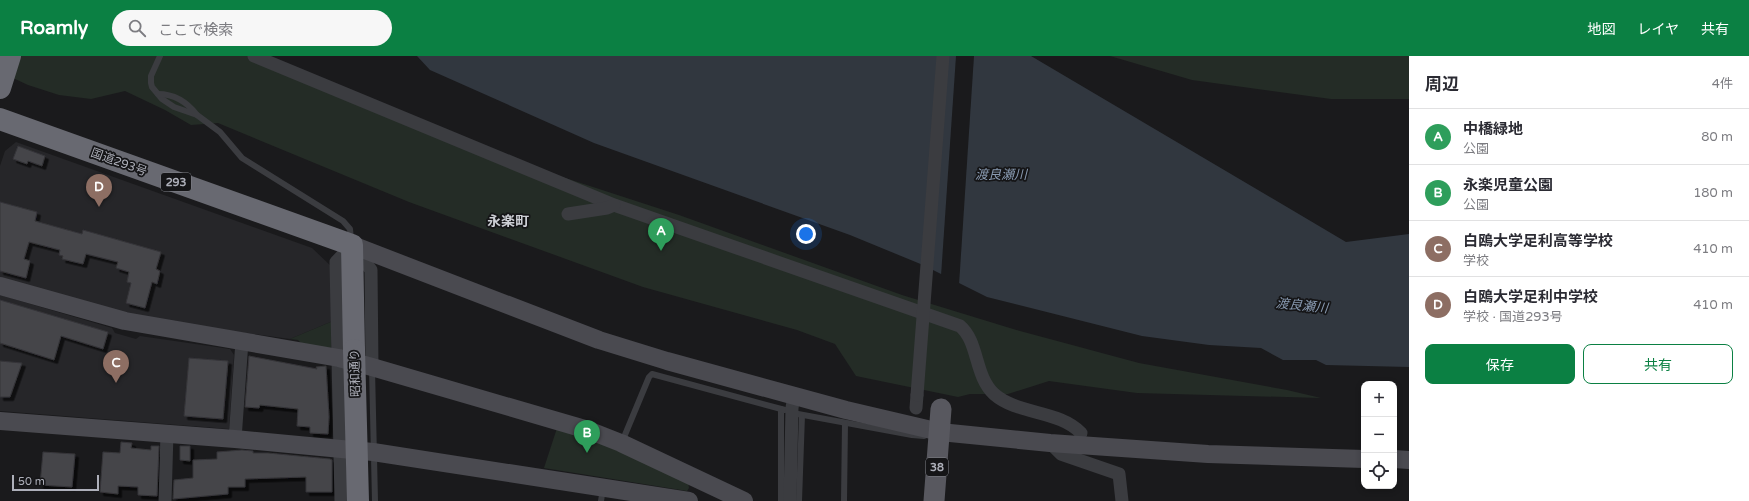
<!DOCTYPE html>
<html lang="ja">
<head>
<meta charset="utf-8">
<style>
	:root { --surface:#fff; --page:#f7f7f7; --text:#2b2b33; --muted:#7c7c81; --line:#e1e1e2; --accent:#0b8043 }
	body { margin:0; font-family:"Varela Round","Noto Sans JP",sans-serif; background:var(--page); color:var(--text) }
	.controls { position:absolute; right:12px; bottom:12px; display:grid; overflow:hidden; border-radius:8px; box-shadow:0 2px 6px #0003 }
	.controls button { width:36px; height:36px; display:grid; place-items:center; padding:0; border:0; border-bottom:1px solid var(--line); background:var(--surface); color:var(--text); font:20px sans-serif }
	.scale { position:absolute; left:12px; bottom:10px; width:87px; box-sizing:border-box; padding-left:4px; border:2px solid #aeb0ba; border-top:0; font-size:11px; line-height:14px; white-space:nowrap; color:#aeb0ba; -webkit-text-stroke:3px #151517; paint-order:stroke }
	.you { position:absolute; left:806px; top:178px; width:14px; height:14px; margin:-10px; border:3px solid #fff; border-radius:50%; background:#1a73e8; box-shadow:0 0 0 6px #1a73e833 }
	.badge { display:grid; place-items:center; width:26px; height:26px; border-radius:50%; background:var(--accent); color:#fff; font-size:13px; font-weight:700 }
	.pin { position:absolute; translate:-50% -33px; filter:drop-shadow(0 1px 2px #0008) }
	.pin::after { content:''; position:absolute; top:21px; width:14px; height:12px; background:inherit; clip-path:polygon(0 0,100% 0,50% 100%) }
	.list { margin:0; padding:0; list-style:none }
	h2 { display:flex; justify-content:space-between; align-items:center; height:52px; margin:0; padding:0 16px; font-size:17px }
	h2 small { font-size:13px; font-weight:400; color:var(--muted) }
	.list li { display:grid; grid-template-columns:26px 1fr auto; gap:12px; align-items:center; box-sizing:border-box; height:56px; padding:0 16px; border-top:1px solid var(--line) }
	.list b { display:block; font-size:15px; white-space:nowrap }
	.list p { margin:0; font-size:13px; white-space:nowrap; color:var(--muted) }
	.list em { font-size:13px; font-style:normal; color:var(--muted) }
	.actions { display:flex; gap:8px; padding:12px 16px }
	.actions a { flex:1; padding:9px 0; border:1px solid var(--accent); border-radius:8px; text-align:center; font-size:14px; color:var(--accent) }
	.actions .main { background:var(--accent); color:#fff }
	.icon { flex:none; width:22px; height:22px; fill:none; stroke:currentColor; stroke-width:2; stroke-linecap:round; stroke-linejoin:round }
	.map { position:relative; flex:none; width:1409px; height:445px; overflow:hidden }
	header { display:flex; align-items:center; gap:24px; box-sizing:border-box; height:56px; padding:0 20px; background:var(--accent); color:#fff }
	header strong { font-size:19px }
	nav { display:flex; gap:22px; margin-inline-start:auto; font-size:14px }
	.search { width:280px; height:36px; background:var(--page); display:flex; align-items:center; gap:10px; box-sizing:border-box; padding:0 14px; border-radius:22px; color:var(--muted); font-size:15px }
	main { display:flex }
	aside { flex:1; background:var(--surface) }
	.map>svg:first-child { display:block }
</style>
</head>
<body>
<header>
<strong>Roamly</strong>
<div class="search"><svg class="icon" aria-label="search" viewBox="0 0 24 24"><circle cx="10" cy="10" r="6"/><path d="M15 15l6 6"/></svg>ここで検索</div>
<nav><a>地図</a><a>レイヤ</a><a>共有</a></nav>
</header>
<main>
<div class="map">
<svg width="1409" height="445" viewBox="0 0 1409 445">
	<defs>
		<filter id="shadow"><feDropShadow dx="3.5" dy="3.5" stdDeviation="0" flood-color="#0009"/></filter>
	</defs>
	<rect width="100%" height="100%" fill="#1a1a1c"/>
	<g fill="#262629">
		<path d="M16,86L312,192L332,211L333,265L290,283L150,264L0,222V110L5,95Z"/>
		<path d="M0,239L112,272L115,277L136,283L140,280L230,293L234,299L229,373L0,355Z"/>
	</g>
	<g fill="#242c26">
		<path d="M0,0H264L553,118L679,159L902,239L1020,275L1139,307L1287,334L1321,342L1137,337L1049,325L1008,338H970L958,341L856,320L835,288L797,274L643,231L409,146L218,67L191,69L165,54L125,35L91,43L59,39L28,29L0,16Z"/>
		<path d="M1110,0H1409V43H1331L1192,24Z"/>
		<path d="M333,265L331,292L302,288L298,284L290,283Z"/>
		<path d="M558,369L593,381L688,426L689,432L687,435L544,412Z"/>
	</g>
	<path fill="#31373f" d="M417,0H1031L1346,186L1409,178V311L1326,309L1316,304H1283L1261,292L1209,289L1142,280L987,241L923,209L850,179L594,87L430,14Z"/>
	<path fill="#1a1a1c" d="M956,0H974L959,229L941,220Z"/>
	<g fill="#444549" stroke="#353438" filter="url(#shadow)">
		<path d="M18,90L45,100L42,110L28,105L27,108L13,103Z"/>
		<path d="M0,146L37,156L35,165L82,178L83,174L161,196L156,213L160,215L157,228L152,226L145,252L126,247L131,227L127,226L129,216L116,212L118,206L86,198L83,208L62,203L63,200L59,199L60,194L29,186L24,203L30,205L26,222L0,215Z"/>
		<path d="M0,244L108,276L103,293L61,280L54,304L0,287Z"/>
		<path d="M249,300L317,313L316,311L326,310L329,361L328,378L310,377V371L297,370L298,353L260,349L259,352L245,351Z"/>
		<path d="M189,302L228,305L223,363L184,360Z"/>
		<path d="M0,305L22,307L10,341H0Z"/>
		<path d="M121,386L132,387L131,392L151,394V390H159L157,440L138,439V431L118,430V438L100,436L103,396L120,397Z"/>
		<path d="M180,390H190V405L180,404Z"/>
		<path d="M242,394L253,395V397H268L330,403L332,404V436H306V421L245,423V431H228V438L173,443L174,424L193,422V404L217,403V396Z"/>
		<path d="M43,396L75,398L72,431L40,429Z"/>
	</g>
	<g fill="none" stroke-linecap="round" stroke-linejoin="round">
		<g stroke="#3b3c40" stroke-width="6">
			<path d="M160,0L151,20V27L152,31L162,43L174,51L197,59L220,76L242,102L343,165L350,173L351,183"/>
			<path d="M158,38C175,38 187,46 197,59"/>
			<path d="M372,313L375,445"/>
			<path d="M781,353V445"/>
			<path d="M798,358L912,379L924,380"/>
			<path d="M622,386L649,321L652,318L785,354"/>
			<path d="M601,445L603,433"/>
			<path d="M799,445L802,359"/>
			<path d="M844,445L845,367"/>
		</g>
		<g stroke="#3b3c40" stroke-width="13">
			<path d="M254,0L614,149L960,270C979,286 974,319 994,338C1018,359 1059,354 1081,377"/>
			<path d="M568,158L607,152L614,149"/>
			<path d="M916,352L917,339"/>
			<path d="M235,383L242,285"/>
			<path d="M1050,387L1061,398L1119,418L1122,445"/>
			<path d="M165,445L167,377"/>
			<path d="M341,445L336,206L352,189L371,214L372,311"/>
			<path d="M790,445L792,352L794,339"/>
		</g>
		<g stroke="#4a4a50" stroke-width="18">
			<path d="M352,189L599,284L667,305L846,354L940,376L1050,387L1208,398L1364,403"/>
			<path d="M0,230L125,265L339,302L372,311L588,374L621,387L744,445"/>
			<path d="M0,365L235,383L373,396L689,445"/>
			<path d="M1394,403L1409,404"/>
		</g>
		<path stroke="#58585f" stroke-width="21" d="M934,445L941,353"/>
		<g stroke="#686971" stroke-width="22">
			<path d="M0,32L10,0"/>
			<path d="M0,63L352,189L354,294"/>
		</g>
		<path stroke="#3b3c40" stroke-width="13" d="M917,339L943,0"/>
		<path stroke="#686971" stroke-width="22" d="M354,294L358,445"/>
	</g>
	<g text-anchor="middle" stroke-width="3.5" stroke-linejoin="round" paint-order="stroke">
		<g fill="#151517" stroke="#808289" stroke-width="1">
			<rect x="161" y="117" width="30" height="18" rx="3"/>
			<rect x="926" y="402" width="22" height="18" rx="3"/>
		</g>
		<g font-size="11" font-weight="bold" fill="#aeb0ba">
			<text x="176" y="130">293</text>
			<text x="937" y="415">38</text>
		</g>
		<g font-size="12" fill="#aeb0ba" stroke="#151517">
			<text transform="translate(119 106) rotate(20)" y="4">国道293号</text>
			<text transform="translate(355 317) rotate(-91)" y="4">昭和通り</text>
		</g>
		<g font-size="13" font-style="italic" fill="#899ab1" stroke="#151517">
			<text x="1001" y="123">渡良瀬川</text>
			<text transform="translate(1302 249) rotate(6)" y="5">渡良瀬川</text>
		</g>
		<g font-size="14" font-weight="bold" fill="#ced0d6" stroke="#151517">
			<text x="508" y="170">永楽町</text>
		</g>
	</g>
</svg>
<div class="controls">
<button>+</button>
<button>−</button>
<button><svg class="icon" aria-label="locate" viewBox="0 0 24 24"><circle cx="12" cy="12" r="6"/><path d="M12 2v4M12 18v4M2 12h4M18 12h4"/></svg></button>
</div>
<div class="scale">50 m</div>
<div class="you"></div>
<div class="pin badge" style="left:661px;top:195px;background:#2e9e5b">A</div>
<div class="pin badge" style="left:587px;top:397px;background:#2e9e5b">B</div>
<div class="pin badge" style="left:116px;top:327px;background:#8d6e63">C</div>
<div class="pin badge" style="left:99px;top:151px;background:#8d6e63">D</div>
</div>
<aside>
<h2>周辺<small>4件</small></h2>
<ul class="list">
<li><span class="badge" style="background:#2e9e5b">A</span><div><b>中橋緑地</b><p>公園</p></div><em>80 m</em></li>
<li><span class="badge" style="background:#2e9e5b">B</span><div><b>永楽児童公園</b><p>公園</p></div><em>180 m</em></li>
<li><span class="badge" style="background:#8d6e63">C</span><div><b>白鴎大学足利高等学校</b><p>学校</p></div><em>410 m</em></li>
<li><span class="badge" style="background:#8d6e63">D</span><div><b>白鴎大学足利中学校</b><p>学校 · 国道293号</p></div><em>410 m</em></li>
</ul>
<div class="actions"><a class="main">保存</a><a>共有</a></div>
</aside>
</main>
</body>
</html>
